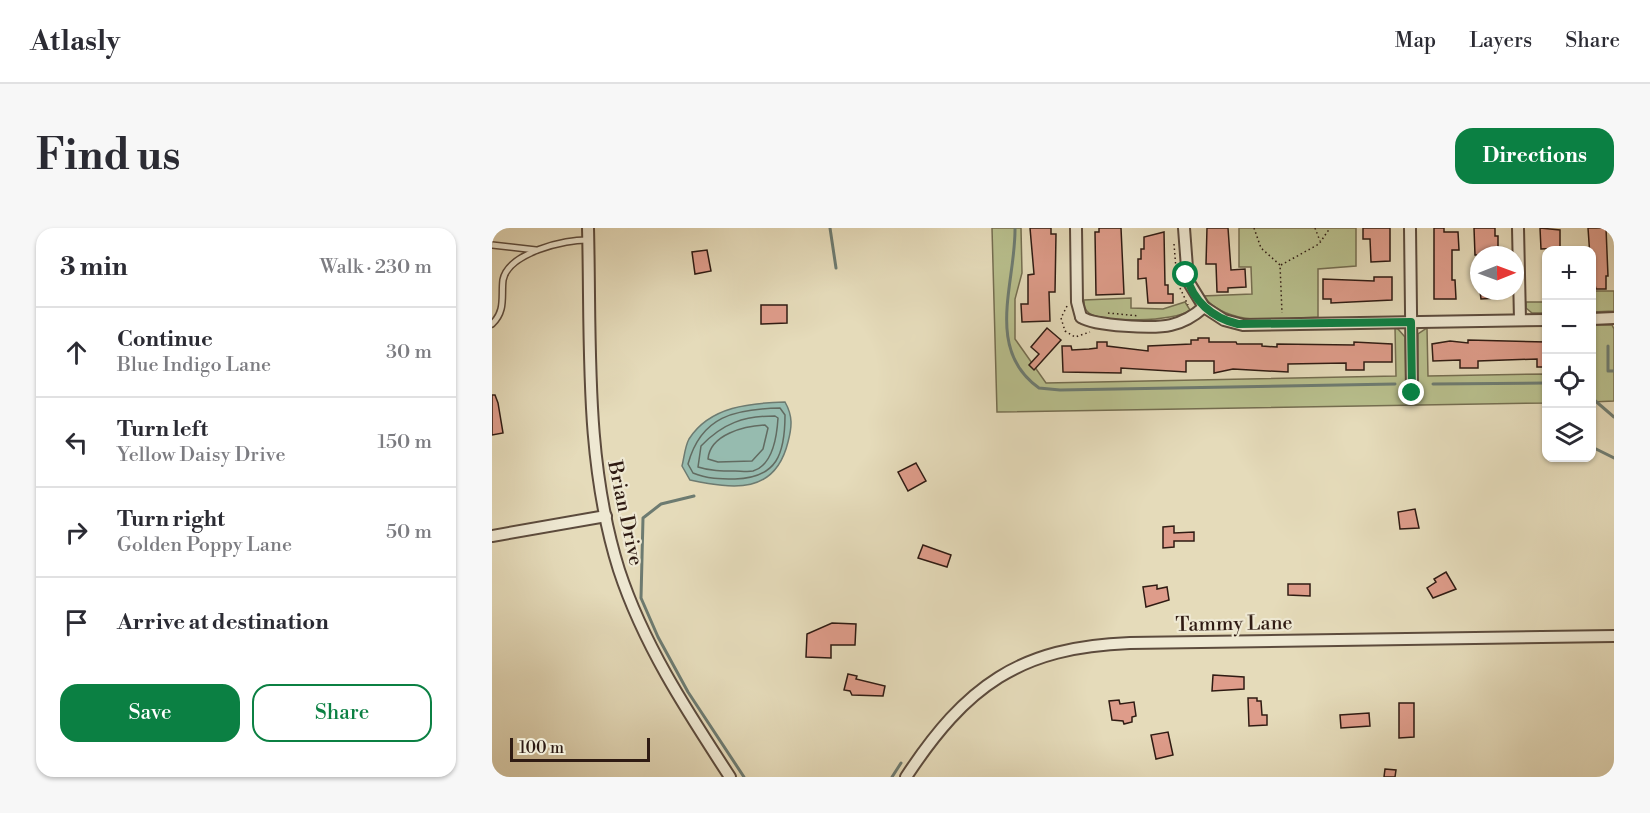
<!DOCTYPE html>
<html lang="en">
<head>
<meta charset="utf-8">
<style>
	:root { --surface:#fff; --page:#f7f7f7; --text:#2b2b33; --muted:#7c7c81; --line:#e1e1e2; --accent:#0b8043 }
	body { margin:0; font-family:"Libre Bodoni",serif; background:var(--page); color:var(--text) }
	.controls { position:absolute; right:18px; top:18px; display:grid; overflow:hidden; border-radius:12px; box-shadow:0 2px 4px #0004 }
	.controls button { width:54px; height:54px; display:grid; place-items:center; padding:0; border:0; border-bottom:2px solid var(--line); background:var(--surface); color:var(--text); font:30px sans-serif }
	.compass { position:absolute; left:978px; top:18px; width:54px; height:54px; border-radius:50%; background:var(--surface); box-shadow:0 2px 4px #0004; rotate:89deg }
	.scale { position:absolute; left:18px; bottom:15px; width:140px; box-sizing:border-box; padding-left:6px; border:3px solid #2f1b13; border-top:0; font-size:16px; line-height:21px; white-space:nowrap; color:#2f1b13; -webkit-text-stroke:4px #eee8d2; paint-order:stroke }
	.stop { position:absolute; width:18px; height:18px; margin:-14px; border:4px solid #0b8043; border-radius:50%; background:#fff }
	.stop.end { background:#0b8043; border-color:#fff; box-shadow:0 2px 6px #0008 }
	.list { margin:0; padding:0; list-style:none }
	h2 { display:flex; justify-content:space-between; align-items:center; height:78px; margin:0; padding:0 24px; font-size:26px }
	h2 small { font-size:20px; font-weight:400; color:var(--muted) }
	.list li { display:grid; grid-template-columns:39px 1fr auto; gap:18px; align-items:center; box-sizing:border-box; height:90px; padding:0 24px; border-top:2px solid var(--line) }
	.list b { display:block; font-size:22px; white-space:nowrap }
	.list p { margin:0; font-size:20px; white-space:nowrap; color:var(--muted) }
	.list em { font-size:20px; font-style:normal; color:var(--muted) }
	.actions { display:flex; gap:12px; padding:18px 24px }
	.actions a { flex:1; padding:14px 0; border:2px solid var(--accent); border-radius:18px; text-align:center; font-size:21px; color:var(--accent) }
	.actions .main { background:var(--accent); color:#fff }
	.icon { flex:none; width:33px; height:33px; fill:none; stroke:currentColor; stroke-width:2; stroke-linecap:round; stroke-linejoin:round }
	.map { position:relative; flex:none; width:1122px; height:549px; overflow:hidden; border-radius:18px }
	header { display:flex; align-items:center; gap:36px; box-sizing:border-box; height:84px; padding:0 30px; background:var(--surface); border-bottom:2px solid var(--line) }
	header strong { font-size:28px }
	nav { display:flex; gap:33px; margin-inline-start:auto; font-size:21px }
	.intro { display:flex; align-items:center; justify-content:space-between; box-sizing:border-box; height:144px; padding:0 36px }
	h1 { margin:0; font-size:42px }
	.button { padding:15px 27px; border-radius:18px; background:var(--accent); color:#fff; font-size:21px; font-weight:700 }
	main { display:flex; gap:36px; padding:0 36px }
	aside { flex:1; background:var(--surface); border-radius:18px; box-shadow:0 2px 4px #0004 }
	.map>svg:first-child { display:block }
</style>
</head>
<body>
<header>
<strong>Atlasly</strong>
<nav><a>Map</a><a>Layers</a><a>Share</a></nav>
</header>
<div class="intro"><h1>Find us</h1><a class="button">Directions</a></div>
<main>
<aside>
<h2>3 min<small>Walk · 230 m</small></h2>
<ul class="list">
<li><svg class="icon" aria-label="ahead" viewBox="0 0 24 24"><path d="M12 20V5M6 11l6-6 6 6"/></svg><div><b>Continue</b><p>Blue Indigo Lane</p></div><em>30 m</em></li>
<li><svg class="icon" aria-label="left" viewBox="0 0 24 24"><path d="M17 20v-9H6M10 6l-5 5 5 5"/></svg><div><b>Turn left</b><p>Yellow Daisy Drive</p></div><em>150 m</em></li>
<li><svg class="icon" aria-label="right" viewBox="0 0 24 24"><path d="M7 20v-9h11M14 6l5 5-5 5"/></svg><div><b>Turn right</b><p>Golden Poppy Lane</p></div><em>50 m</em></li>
<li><svg class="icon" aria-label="arrive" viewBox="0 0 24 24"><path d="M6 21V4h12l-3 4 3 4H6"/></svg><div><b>Arrive at destination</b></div></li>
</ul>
<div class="actions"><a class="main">Save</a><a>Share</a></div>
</aside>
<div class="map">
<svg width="1122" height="549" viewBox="0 0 1122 549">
	<rect width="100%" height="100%" fill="#e5dbba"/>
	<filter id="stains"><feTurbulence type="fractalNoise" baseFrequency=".00333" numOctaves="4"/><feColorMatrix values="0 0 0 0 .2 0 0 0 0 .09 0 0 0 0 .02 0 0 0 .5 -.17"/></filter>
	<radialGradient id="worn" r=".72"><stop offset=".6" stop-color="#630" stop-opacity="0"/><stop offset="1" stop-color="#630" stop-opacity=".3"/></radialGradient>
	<g fill="#b8bf8d" stroke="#746d50" stroke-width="1.5">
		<path d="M500,0H529L530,45L523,71V111L554,155L904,148L903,100L906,101L913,109L914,165H926V106L935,100L936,148L1054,146V175L505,184Z"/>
		<path d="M747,0H864V38L826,41V89C788,90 738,101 711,68L760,66L759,39H747Z"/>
		<path d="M1122,63V83L1100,84V63Z"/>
		<path d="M639,70V80L671,81L693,74L698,82C683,94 610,95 597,85C592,81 592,77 592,72Z"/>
		<path d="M1034,74H1054V85H1040L1034,80Z"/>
		<path d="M1100,97H1120L1122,101V173L1100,174Z"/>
	</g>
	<path fill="#96bbaf" stroke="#6d7b71" stroke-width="1.5" d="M293,174C301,188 300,199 296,214C283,267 242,261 198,252L190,238C192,230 193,218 197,211C218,178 259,175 293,174Z"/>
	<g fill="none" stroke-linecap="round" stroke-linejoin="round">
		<g stroke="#626b61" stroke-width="1.5">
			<path d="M288,180L293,187C293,226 285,250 243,251C229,251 215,251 201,245L196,236C209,188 243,181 288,180Z"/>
			<path d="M283,188L286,190C285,207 281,237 261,243C256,244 248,243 243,243C230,243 218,243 206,239L209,218C231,195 252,188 283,188Z"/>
			<path d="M273,197L276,200L271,221L260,233L226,234L216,231C218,206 253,198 273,197Z"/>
		</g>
		<g stroke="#6d7b71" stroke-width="3">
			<path d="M338,0L344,40"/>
			<path d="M523,0C524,54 492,121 547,160L568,162L903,156"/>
			<path d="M1116,118V143H1122"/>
			<path d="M941,156L1054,155"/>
			<path d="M1100,170L1122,189"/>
			<path d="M1100,219L1122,230"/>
			<path d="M202,268L169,276L151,290L149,370L166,409L196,464L252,549"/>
			<path d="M400,549L409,535"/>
		</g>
	</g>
	<g fill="#de9c8a" stroke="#2f1b13" stroke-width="1.5">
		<path d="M538,0H559V6H564L563,64H557L558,93L530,94L529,76H536V47L542,46Z"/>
		<path d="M607,0H629L632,66L604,67L603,4H607Z"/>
		<path d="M715,0H736L739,42L753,41L754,59L736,60V64H725L724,36H714Z"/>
		<path d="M871,0H898V33L879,34L878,11H871Z"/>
		<path d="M942,0H952V4H966L967,22H960V52H963L964,71H942Z"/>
		<path d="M982,0H1003V8H1006V27H983Z"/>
		<path d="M1048,0L1068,2V20L1049,21Z"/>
		<path d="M1096,0H1114L1116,48H1114V61H1104L1103,57H1100Z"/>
		<path d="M672,4L673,57H676V66H681V75H656L654,50L646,51V31H649V21H652V9Z"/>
		<path d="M215,22L219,43L203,46L200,24Z"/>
		<path d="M882,49H900V72L839,75V71H831V51L882,53Z"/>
		<path d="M988,63H1005V70L989,71Z"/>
		<path d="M269,77H295V95L269,96Z"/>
		<path d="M555,100L569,112L542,142L537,137L547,126L539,119Z"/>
		<path d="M706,110H717V114H744L745,116H770V118L785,119V116L862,117V114L900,116V134H872V142H854V135L796,136V144L741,141L722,145V133H694V144L629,140V145L571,144L570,118H579L580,122L597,121L605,120V114H615V118L656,123V118L699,116V112H706Z"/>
		<path d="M976,112L1054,114V139H1045V131L986,133V140H968V132L941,133L940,116L958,113L976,115Z"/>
		<path d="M0,167H3L6,175L11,205L0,207Z"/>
		<path d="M424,235L434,253L416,263L406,244Z"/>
		<path d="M923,281L927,300L908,301L906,284Z"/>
		<path d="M682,298V305L702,304V313H682V319L671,320V299Z"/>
		<path d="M431,317L459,327L455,339L426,330Z"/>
		<path d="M954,344L964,361L941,370L935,360L944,354L942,351Z"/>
		<path d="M796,356H818V368L796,367Z"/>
		<path d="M665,357V361L675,359L677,372L654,379L651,359Z"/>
		<path d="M340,395L364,396L363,417H339V430L314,429L315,406Z"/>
		<path d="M356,446L365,448L364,451L393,458L391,468L360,467L358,463L352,462Z"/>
		<path d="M721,447L752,449V461L720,463Z"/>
		<path d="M756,470H765V473H769L770,487H775V497L757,498Z"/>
		<path d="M627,472L628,476L642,474L644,488L640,489V494L632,496L631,493L620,492L617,473Z"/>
		<path d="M907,475H922V509L907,510Z"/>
		<path d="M877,485L878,498L849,500L848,487Z"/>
		<path d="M676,504L681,527L664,531L659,507Z"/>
		<path d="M893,541L904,542L903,549H892Z"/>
	</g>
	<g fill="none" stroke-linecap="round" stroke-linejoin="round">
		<g stroke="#5c4b3d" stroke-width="8">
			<g id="lane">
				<path d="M0,17L44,22"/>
				<path d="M0,96C14,83 9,68 11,52C16,25 73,11 97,12"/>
			</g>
		</g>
		<g stroke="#5c4b3d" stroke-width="14">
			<g id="street">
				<path d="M96,0C99,115 92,231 127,342C152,418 195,483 238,549"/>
				<path d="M584,0L585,74L589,89"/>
				<path d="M692,0L696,53L712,79"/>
				<path d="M918,0L920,165"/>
				<path d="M1026,0L1028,92"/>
				<path d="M589,89C603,98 662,101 679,97C692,94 702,88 712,79L732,92L751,97L1054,92"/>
				<path d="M1100,91L1122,90"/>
				<path d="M0,308L114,288"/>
				<path d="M414,549C474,458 527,419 638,415L1122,408"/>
			</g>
		</g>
		<g stroke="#2f1b13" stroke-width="1.5" stroke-dasharray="1.5 3" stroke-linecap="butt">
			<path d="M762,0L769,20L788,37L790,85"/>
			<path d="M823,0L828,13"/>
			<path d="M682,16L685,53"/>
			<path d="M789,37L827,16L838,0"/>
			<path d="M688,60L696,77"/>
			<path d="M575,78L569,90L573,103L583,109L598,104"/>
			<path d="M616,85L647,88"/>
		</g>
		<use href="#lane" stroke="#eee8d2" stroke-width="5"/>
		<use href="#street" stroke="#eee8d2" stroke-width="10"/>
	</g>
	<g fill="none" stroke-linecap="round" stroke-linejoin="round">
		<path stroke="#0b8043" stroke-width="8" d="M694,47C701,73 720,90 746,96L919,94L920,165"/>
	</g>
	<g text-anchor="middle" stroke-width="4.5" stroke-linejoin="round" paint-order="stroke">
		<g font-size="20" fill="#2f1b13" stroke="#eee8d2">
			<text transform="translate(134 285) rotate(78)" y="7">Brian Drive</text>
			<text transform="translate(742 395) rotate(-1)" y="7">Tammy Lane</text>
		</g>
	</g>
	<rect width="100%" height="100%" filter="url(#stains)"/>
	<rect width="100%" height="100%" fill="url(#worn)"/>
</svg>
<div class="controls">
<button>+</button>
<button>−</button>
<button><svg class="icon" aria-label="locate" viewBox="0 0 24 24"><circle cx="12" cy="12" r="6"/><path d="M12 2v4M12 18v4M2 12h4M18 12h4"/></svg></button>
<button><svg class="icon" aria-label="layers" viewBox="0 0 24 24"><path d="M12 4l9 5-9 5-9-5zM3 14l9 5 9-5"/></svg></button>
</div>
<svg class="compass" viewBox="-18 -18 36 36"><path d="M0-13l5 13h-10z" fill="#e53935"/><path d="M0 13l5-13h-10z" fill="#7c7c81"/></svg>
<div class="scale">100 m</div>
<div class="stop" style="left:694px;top:47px"></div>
<div class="stop end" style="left:920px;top:165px"></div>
</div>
</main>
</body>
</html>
